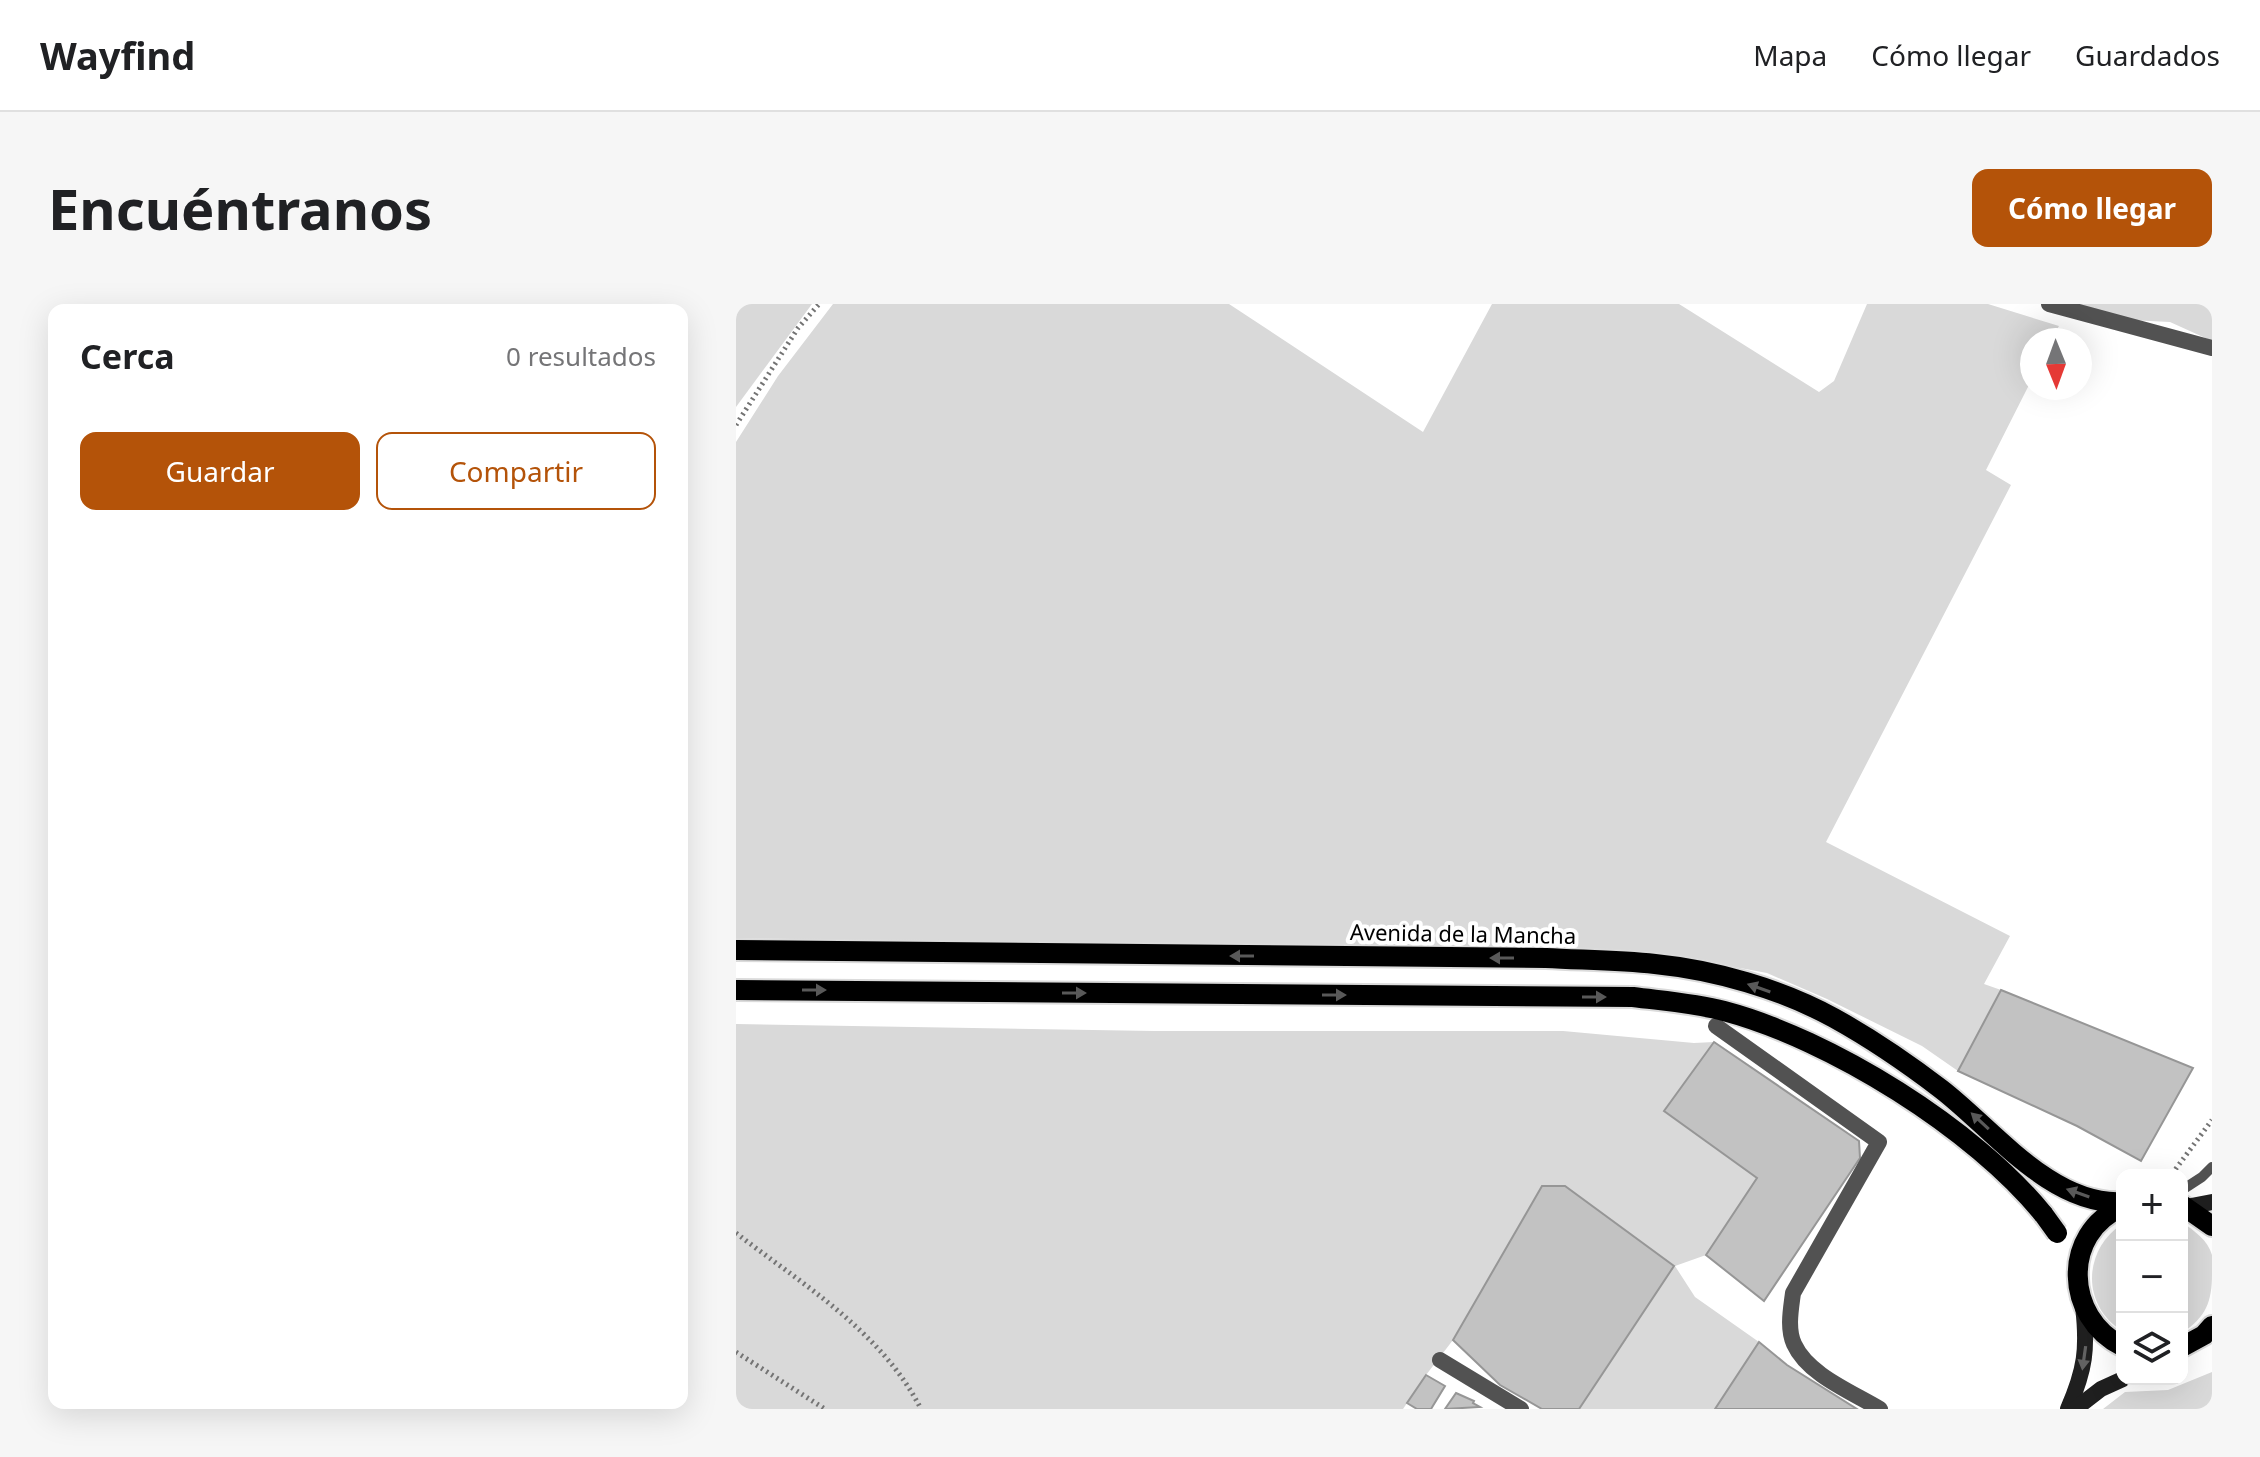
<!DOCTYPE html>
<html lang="es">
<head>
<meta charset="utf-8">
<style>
	:root { --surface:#fff; --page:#f6f6f6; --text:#202124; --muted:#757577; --line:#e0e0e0; --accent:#b45309 }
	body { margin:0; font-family:"Noto Sans",sans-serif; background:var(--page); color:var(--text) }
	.controls { position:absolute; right:24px; bottom:24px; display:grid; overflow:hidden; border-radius:16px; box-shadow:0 8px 32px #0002 }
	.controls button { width:72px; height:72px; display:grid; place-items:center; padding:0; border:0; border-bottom:2px solid var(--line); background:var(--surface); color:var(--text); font:40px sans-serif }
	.compass { position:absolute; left:1284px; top:24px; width:72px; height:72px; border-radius:50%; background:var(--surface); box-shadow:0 8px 32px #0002; rotate:179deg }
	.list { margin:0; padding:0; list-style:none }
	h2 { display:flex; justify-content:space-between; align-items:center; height:104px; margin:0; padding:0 32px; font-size:34px }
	h2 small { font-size:26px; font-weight:400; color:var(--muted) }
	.actions { display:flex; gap:16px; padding:24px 32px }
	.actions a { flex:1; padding:18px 0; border:2px solid var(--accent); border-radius:16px; text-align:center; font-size:28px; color:var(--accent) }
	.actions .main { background:var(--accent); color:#fff }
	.icon { flex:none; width:44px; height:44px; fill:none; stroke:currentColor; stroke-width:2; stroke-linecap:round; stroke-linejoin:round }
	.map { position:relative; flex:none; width:1476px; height:1105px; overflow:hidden; border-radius:16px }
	header { display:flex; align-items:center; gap:48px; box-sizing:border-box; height:112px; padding:0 40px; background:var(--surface); border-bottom:2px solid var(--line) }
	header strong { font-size:38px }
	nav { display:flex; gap:44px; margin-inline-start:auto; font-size:28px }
	.intro { display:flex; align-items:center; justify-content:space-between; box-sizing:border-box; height:192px; padding:0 48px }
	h1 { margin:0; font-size:56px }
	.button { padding:20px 36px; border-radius:16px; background:var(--accent); color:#fff; font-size:28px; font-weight:700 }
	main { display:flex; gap:48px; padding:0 48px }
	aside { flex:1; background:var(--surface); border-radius:16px; box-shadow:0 8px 32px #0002 }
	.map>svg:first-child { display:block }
</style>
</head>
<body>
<header>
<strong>Wayfind</strong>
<nav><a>Mapa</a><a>Cómo llegar</a><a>Guardados</a></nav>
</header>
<div class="intro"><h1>Encuéntranos</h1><a class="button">Cómo llegar</a></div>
<main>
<aside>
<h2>Cerca<small>0 resultados</small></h2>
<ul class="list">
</ul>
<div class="actions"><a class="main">Guardar</a><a>Compartir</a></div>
</aside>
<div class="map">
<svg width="1476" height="1105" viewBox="0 0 1476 1105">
	<rect width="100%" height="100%" fill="#fff"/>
	<g fill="#d9d9d9">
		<path d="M0,0H76L0,103Z"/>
		<path d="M97,0H493L687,128L756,0H943L1083,88L1098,77L1131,0H1252L1323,22L1315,36H1296V75L1250,166L1275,181L1090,538L1274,632L1248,680L1265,686L1222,767L1186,742L1091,695L1031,669L923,649L757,642H486L0,634V138L42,72Z"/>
		<path d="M1334,0H1476V37L1434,18L1393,16Z"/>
		<path d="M0,720L418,727H827L958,739L978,738L929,807L1021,874L970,951L939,962L959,993L1023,1038L979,1105H843L938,962L829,882H806L717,1036L690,1071L667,1105H0Z"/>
		<path d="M1446,918C1458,927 1472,936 1476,951C1476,957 1476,965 1476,970C1476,998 1470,1013 1446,1029Z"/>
		<path d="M1386,920V1027C1345,1001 1347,946 1386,920Z"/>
		<path d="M1476,1068V1105H1367L1389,1088L1432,1086Z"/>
	</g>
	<g fill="#c2c2c2" stroke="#969696" stroke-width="2">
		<path d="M1265,686L1457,764L1405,857L1341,822L1222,767Z"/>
		<path d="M978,738L1123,837L1124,854L1028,997L970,951L1021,874L928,807Z"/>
		<path d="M806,882H829L938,962L843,1105H806L764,1081L717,1036Z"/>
		<path d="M1023,1038L1051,1061L1121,1105H979Z"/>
		<path d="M690,1071L709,1082L695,1105H681L671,1099Z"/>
		<path d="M720,1089L738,1097L737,1099L744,1103L709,1105Z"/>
	</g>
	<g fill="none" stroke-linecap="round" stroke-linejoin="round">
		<g stroke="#dbdbdb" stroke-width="24">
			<g id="primary">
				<path d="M0,646L810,654C846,656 883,656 919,660C979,666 1045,685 1098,714C1136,735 1171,759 1205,785C1256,824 1315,902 1386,898"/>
				<path d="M0,686L897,693C928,697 958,699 988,707C1094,735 1239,825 1308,911"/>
				<path d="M1446,901L1476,922"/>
				<path d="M1386,903C1325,929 1329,1014 1386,1042"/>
				<path d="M1446,1043L1468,1031L1476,1022"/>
			</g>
		</g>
		<g stroke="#747474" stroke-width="5" stroke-dasharray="2 4" stroke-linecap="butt">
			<path d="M0,121L62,24L83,0"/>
			<path d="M1436,870L1476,816"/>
			<path d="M0,929C66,980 146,1028 185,1105"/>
			<path d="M0,1048L89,1105"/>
		</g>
		<path stroke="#525252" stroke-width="10" d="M1446,886L1466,873L1476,863"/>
		<g stroke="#525252" stroke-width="16">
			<path d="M1313,0L1476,44"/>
			<path d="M980,722L1143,838L1057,989C1055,1005 1051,1024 1058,1040C1072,1071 1116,1088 1144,1105"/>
			<path d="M704,1056L785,1105"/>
		</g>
		<g stroke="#1f1f1f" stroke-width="16">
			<path d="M1450,903L1476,898"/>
			<path d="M1332,1105C1349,1066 1352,1045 1347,1002"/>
			<path d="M1339,1105L1365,1085L1387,1075"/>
		</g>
		<use href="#primary" stroke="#000" stroke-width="20"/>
		<g stroke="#dbdbdb" stroke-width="24" stroke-linecap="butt">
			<path id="primary-bridge" d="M1308,911L1321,929"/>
		</g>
		<use href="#primary-bridge" stroke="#000" stroke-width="20"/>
	</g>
	<defs><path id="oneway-solid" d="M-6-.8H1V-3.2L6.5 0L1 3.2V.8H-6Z" transform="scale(2)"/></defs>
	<g fill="#595959">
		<use href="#oneway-solid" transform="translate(506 652) rotate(-180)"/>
		<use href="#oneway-solid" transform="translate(766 654) rotate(-180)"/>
		<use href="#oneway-solid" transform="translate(1023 684) rotate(-161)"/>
		<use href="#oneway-solid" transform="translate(78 686)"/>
		<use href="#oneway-solid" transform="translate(338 689)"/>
		<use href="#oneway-solid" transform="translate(598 691)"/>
		<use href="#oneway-solid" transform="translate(858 693)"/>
		<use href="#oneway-solid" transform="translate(1244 817) rotate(-137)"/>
		<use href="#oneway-solid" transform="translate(1342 889) rotate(-161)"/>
	</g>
	<use fill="#626262" href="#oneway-solid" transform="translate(1348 1054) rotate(98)"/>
	<g text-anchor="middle" stroke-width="8" stroke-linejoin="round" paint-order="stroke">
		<g font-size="22" fill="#000" stroke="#fff">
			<text transform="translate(727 630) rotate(1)" y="8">Avenida de la Mancha</text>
		</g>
	</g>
</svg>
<div class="controls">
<button>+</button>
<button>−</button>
<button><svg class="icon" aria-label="layers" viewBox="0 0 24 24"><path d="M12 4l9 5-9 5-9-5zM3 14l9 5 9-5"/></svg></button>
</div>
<svg class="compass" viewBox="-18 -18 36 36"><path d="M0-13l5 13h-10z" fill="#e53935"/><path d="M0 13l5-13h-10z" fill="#757577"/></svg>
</div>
</main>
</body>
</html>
